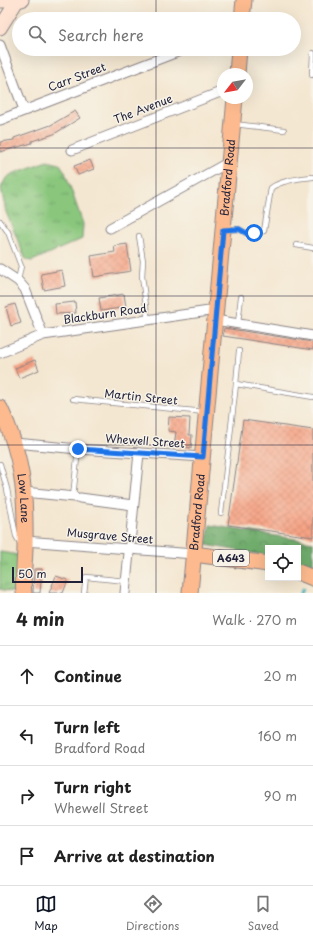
<!DOCTYPE html>
<html lang="en">
<head>
<meta charset="utf-8">
<style>
	:root { --surface:#fff; --page:#f6f6f6; --text:#222; --muted:#767676; --line:#e0e0e0; --accent:#111827 }
	body { margin:0; font-family:"Playpen Sans",sans-serif; background:var(--page); color:var(--text) }
	.controls { position:absolute; right:12px; bottom:12px; display:grid; overflow:hidden; border-radius:0px; box-shadow:0 4px 16px #0002 }
	.controls button { width:36px; height:36px; display:grid; place-items:center; padding:0; border:0; border-bottom:1px solid var(--line); background:var(--surface); color:var(--text); font:20px sans-serif }
	.compass { position:absolute; left:217px; top:68px; width:36px; height:36px; border-radius:50%; background:var(--surface); box-shadow:0 4px 16px #0002; rotate:239deg }
	.scale { position:absolute; left:12px; bottom:10px; width:71px; box-sizing:border-box; padding-left:4px; border:2px solid #22223b; border-top:0; font-size:11px; line-height:14px; white-space:nowrap; color:#22223b; -webkit-text-stroke:3px #f7f3e8; paint-order:stroke }
	.stop { position:absolute; width:12px; height:12px; margin:-9px; border:3px solid #1a73e8; border-radius:50%; background:#fff }
	.stop.end { background:#1a73e8; border-color:#fff; box-shadow:0 1px 4px #0008 }
	.list { margin:0; padding:0; list-style:none }
	h2 { display:flex; justify-content:space-between; align-items:center; height:52px; margin:0; padding:0 16px; font-size:17px }
	h2 small { font-size:13px; font-weight:400; color:var(--muted) }
	.list li { display:grid; grid-template-columns:26px 1fr auto; gap:12px; align-items:center; box-sizing:border-box; height:60px; padding:0 16px; border-top:1px solid var(--line) }
	.list b { display:block; font-size:15px; white-space:nowrap }
	.list p { margin:0; font-size:13px; white-space:nowrap; color:var(--muted) }
	.list em { font-size:13px; font-style:normal; color:var(--muted) }
	.icon { flex:none; width:22px; height:22px; fill:none; stroke:currentColor; stroke-width:2; stroke-linecap:round; stroke-linejoin:round }
	.map { position:relative; flex:none; width:313px; height:593px; overflow:hidden }
	.search { position:absolute; background:var(--surface); box-shadow:0 4px 16px #0002; left:12px; right:12px; top:12px; height:44px; display:flex; align-items:center; gap:10px; box-sizing:border-box; padding:0 14px; border-radius:22px; color:var(--muted); font-size:15px }
	.sheet { height:292px; background:var(--surface) }
	nav { display:flex; justify-content:space-around; align-items:center; box-sizing:border-box; height:56px; border-top:1px solid var(--line); background:var(--surface); font-size:11px; color:var(--muted) }
	nav a { display:grid; justify-items:center; gap:2px }
	nav .on { color:var(--accent) }
	.map>svg:first-child { display:block }
</style>
</head>
<body>
<div class="map">
<svg width="313" height="593" viewBox="0 0 313 593">
	<defs>
		<pattern id="grass-tufts" width="24" height="20" patternUnits="userSpaceOnUse"><rect width="24" height="20" fill="#8ac77d"/><path d="M3 7l-1-3M5 7V3M7 7l1-3M15 17l-1-3M17 17v-4M19 17l1-3" fill="none" stroke="#70a168"/></pattern>
		<pattern id="forest-crowns" width="20" height="18" patternUnits="userSpaceOnUse"><rect width="20" height="18" fill="#6fac6c"/><path d="M2 6a3 3 0 1 1 6 0M12 15a3 3 0 1 1 6 0" fill="none" stroke="#5b8c5a"/></pattern>
		<pattern id="building-cross-hatch" width="8" height="8" patternUnits="userSpaceOnUse"><rect width="8" height="8" fill="#f6a384"/><path d="M0 0l8 8M0 8l8-8" fill="none" stroke="#d38c73"/></pattern>
	</defs>
	<rect width="100%" height="100%" fill="#f7f3e8"/>
	<filter id="ink" filterUnits="userSpaceOnUse"><feTurbulence type="fractalNoise" baseFrequency=".025" numOctaves="2"/><feDisplacementMap in="SourceGraphic" scale="8" xChannelSelector="R" yChannelSelector="G"/><feConvolveMatrix kernelMatrix="1 2 1 2 8 2 1 2 1" color-interpolation-filters="sRGB"/></filter>
	<filter id="wash" filterUnits="userSpaceOnUse"><feTurbulence type="fractalNoise" baseFrequency=".012" numOctaves="4" result="noise"/><feDisplacementMap in="SourceGraphic" scale="16" xChannelSelector="R" yChannelSelector="G"/><feGaussianBlur stdDeviation="0.9" result="paint"/><feColorMatrix in="noise" values="0 0 0 0 0 0 0 0 0 0 0 0 0 0 0 0 0 1.4 0 .05"/><feComposite in="paint" operator="in"/></filter>
	<g filter="url(#wash)">
		<rect width="100%" height="100%" fill="#f4e7d1"/>
		<g fill="url(#grass-tufts)" stroke="#56745c">
			<path d="M47,161L60,164L65,172L83,224L82,239L32,261L26,260L6,212L1,188L6,178L12,174Z"/>
			<path d="M0,552L19,555L17,593L0,589Z"/>
		</g>
		<path fill="url(#forest-crowns)" stroke="#486754" d="M210,525L313,542V573L298,566V548H268V556L206,545Z"/>
		<g fill="none" stroke-linecap="round" stroke-linejoin="round">
			<path stroke="#46b4c0" stroke-width="3" d="M301,593L303,589"/>
		</g>
		<g id="blocks">
			<g fill="url(#building-cross-hatch)">
				<path d="M75,111L80,118L54,134L32,141V143L0,152V142L14,140V138L51,125Z"/>
				<path d="M90,160L94,169L78,175L74,166Z"/>
				<path d="M127,244L131,271L94,277L91,256L115,252L114,246Z"/>
				<path d="M62,270L65,286L44,290L41,274Z"/>
				<path d="M124,294L126,307L101,311L99,298Z"/>
				<path d="M75,302L76,313L56,314L55,304Z"/>
				<path d="M15,304L21,323L11,326L6,307Z"/>
				<path d="M224,328L313,342V350L223,336Z"/>
				<path d="M35,360L39,370L19,378L15,368Z"/>
				<path d="M169,417L190,418L189,435H192L191,448L174,446L176,432L168,431Z"/>
				<path d="M243,420L313,430V537L228,525Z"/>
				<path d="M34,569H42L40,593H33Z"/>
				<path d="M56,576L68,580L63,593H49Z"/>
			</g>
		</g>
	</g>
	<g filter="url(#ink)">
		<use href="#blocks" fill-opacity="0" stroke="#8b8486" stroke-width="1"/>
		<g fill="none" stroke-linecap="round" stroke-linejoin="round">
			<g stroke="#8b8486" stroke-width="6">
				<g id="lane">
					<path d="M312,75L313,53"/>
					<path d="M234,124L284,130"/>
					<path d="M0,221L8,232L21,266L18,281"/>
					<path d="M225,230L239,229L246,233H254L264,231L271,188C280,181 301,178 313,177"/>
					<path d="M139,236L143,261L142,276L148,321"/>
					<path d="M296,245L313,248"/>
					<path d="M238,323L241,297"/>
					<path d="M236,384L239,351"/>
					<path d="M73,399L205,412"/>
					<path d="M0,464L7,489L16,536L20,543"/>
					<path d="M73,497L78,449"/>
					<path d="M221,513L236,384L313,397"/>
					<path d="M84,593L86,577L126,581"/>
				</g>
			</g>
			<g stroke="#8b8486" stroke-width="11">
				<g id="street">
					<path d="M0,45L24,110"/>
					<path d="M0,120L185,49"/>
					<path d="M72,150L223,91"/>
					<path d="M110,228L229,162"/>
					<path d="M0,269L18,281L25,289L43,335"/>
					<path d="M215,320L313,336"/>
					<path d="M0,353L43,335L216,310"/>
					<path d="M15,443L78,449L203,457"/>
					<path d="M24,492L75,497"/>
					<path d="M80,498L133,505"/>
					<path d="M25,541L194,554"/>
					<path d="M125,593L139,453"/>
				</g>
			</g>
			<g stroke="#8b8486" stroke-width="15">
				<g id="secondary">
					<path d="M0,1H17L22,0"/>
					<path d="M0,28L17,1"/>
				</g>
			</g>
			<g stroke="#8b8486" stroke-width="17">
				<g id="primary">
					<path d="M242,19L244,0"/>
					<path d="M237,74L239,49"/>
					<path id="s1" d="M0,408C23,455 26,495 25,547C25,562 22,578 24,593"/>
					<path d="M194,554L268,564"/>
					<path d="M298,572L313,578"/>
					<path id="s2" d="M190,593L235,98"/>
				</g>
			</g>
			<use href="#lane" stroke="#fff" stroke-width="4.5"/>
			<use href="#street" stroke="#fff" stroke-width="9"/>
			<use href="#secondary" stroke="#fee3d2" stroke-width="13"/>
			<use href="#primary" stroke="#fcba8e" stroke-width="15"/>
		</g>
	</g>
	<g fill="none" stroke-linecap="round" stroke-linejoin="round" filter="url(#ink)">
		<path stroke="#1a73e8" stroke-width="5" d="M78,449L203,457L223,230L239,229L246,233H254"/>
	</g>
	<path fill="none" stroke="#22223b" stroke-width="1" stroke-opacity="0.55" d="M156,0V19M156,49V593M0,148H313M0,296H313M0,445H313"/>
	<g text-anchor="middle" stroke-width="3" stroke-linejoin="round" paint-order="stroke">
		<rect fill="#f7f3e8" stroke="#62616f" stroke-width="1" x="213" y="550" width="36" height="16" rx="3"/>
		<g font-size="10" font-weight="bold" fill="#22223b">
			<text x="231" y="562">A643</text>
		</g>
		<g font-size="11" fill="#22223b" stroke="#f7f3e8">
			<text transform="translate(77 77) rotate(-21)" y="4">Carr Street</text>
			<text transform="translate(143 109) rotate(-21)" y="4">The Avenue</text>
			<text dy="4" stroke="none"><textPath href="#s2" startOffset="417">Bradford Road</textPath></text>
			<text transform="translate(105 314) rotate(-8)" y="4">Blackburn Road</text>
			<text transform="translate(141 397) rotate(6)" y="4">Martin Street</text>
			<text transform="translate(145 441) rotate(4)" y="4">Whewell Street</text>
			<text dy="4" stroke="none"><textPath href="#s1" startOffset="94">Low Lane</textPath></text>
			<text dy="4" stroke="none"><textPath href="#s2" startOffset="81">Bradford Road</textPath></text>
			<text transform="translate(110 536) rotate(5)" y="4">Musgrave Street</text>
		</g>
	</g>
</svg>
<div class="controls">
<button><svg class="icon" aria-label="locate" viewBox="0 0 24 24"><circle cx="12" cy="12" r="6"/><path d="M12 2v4M12 18v4M2 12h4M18 12h4"/></svg></button>
</div>
<svg class="compass" viewBox="-18 -18 36 36"><path d="M0-13l5 13h-10z" fill="#e53935"/><path d="M0 13l5-13h-10z" fill="#767676"/></svg>
<div class="scale">50 m</div>
<div class="stop" style="left:254px;top:233px"></div>
<div class="stop end" style="left:78px;top:449px"></div>
<div class="search"><svg class="icon" aria-label="search" viewBox="0 0 24 24"><circle cx="10" cy="10" r="6"/><path d="M15 15l6 6"/></svg>Search here</div>
</div>
<section class="sheet">
<h2>4 min<small>Walk · 270 m</small></h2>
<ul class="list">
<li><svg class="icon" aria-label="ahead" viewBox="0 0 24 24"><path d="M12 20V5M6 11l6-6 6 6"/></svg><div><b>Continue</b></div><em>20 m</em></li>
<li><svg class="icon" aria-label="left" viewBox="0 0 24 24"><path d="M17 20v-9H6M10 6l-5 5 5 5"/></svg><div><b>Turn left</b><p>Bradford Road</p></div><em>160 m</em></li>
<li><svg class="icon" aria-label="right" viewBox="0 0 24 24"><path d="M7 20v-9h11M14 6l5 5-5 5"/></svg><div><b>Turn right</b><p>Whewell Street</p></div><em>90 m</em></li>
<li><svg class="icon" aria-label="arrive" viewBox="0 0 24 24"><path d="M6 21V4h12l-3 4 3 4H6"/></svg><div><b>Arrive at destination</b></div></li>
</ul>
</section>
<nav>
<a class="on"><svg class="icon" aria-label="map" viewBox="0 0 24 24"><path d="M3 6l6-2 6 2 6-2v14l-6 2-6-2-6 2zM9 4v14M15 6v14"/></svg>Map</a>
<a><svg class="icon" aria-label="directions" viewBox="0 0 24 24"><path d="M12 3l9 9-9 9-9-9zM9 14v-3h6M13 9l2 2-2 2"/></svg>Directions</a>
<a><svg class="icon" aria-label="saved" viewBox="0 0 24 24"><path d="M7 4h10v16l-5-4-5 4z"/></svg>Saved</a>
</nav>
</body>
</html>
